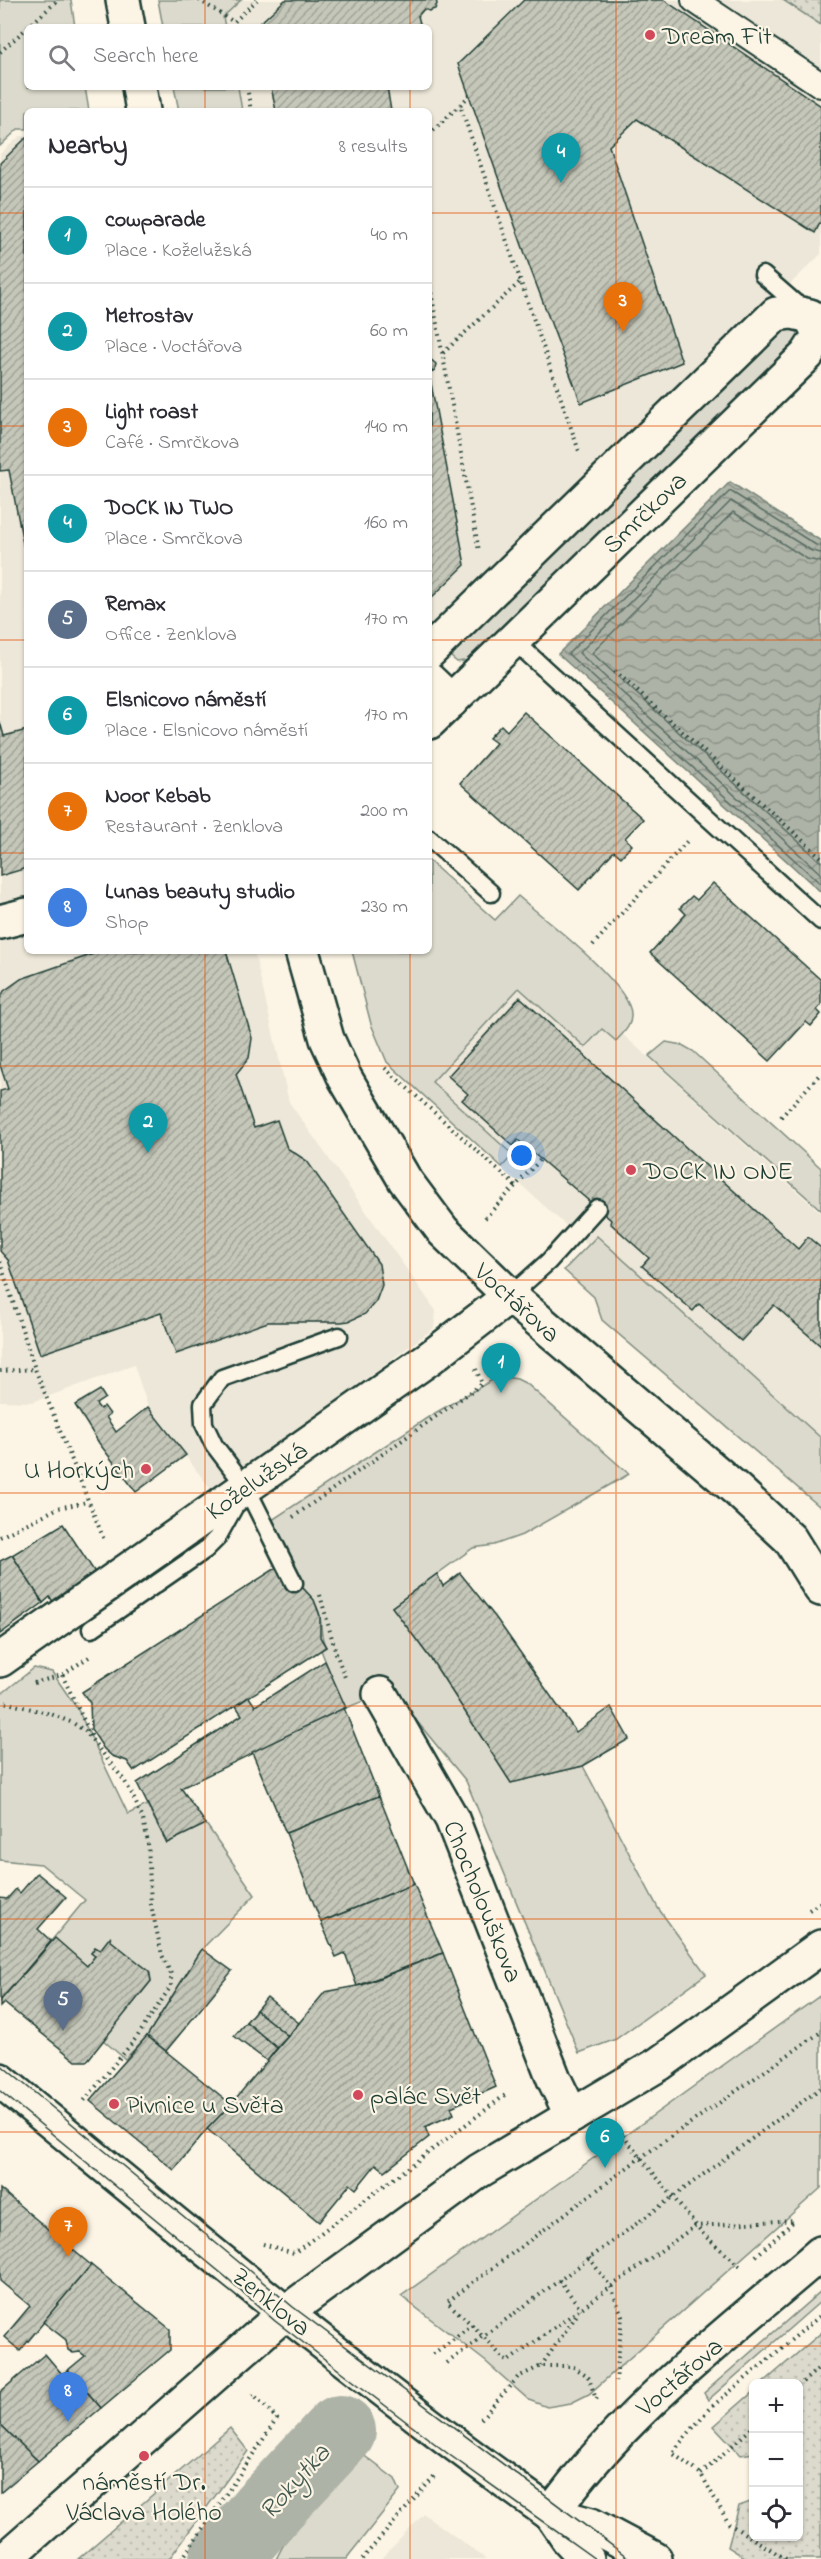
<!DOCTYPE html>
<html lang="en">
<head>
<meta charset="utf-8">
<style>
	:root { --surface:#fff; --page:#f7f7f7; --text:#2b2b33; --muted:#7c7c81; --line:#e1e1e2; --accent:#d1495b }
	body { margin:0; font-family:"Indie Flower",sans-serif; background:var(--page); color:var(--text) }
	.controls { position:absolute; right:18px; bottom:18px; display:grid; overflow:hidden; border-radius:9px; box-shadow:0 2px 4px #0004 }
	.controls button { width:54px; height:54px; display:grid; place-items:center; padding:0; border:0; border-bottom:2px solid var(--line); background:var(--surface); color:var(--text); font:30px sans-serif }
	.you { position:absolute; left:522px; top:1156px; width:21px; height:21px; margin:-15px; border:4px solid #fff; border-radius:50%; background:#1a73e8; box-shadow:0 0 0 9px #1a73e833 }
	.badge { display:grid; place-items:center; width:39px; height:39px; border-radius:50%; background:var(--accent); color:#fff; font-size:20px; font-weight:700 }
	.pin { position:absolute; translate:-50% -50px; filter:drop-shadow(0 2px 3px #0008) }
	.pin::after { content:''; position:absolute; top:32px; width:21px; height:18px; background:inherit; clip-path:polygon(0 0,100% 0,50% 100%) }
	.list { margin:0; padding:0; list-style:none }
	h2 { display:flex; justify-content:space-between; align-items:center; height:78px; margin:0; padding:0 24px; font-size:26px }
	h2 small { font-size:20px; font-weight:400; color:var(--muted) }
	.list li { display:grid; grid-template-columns:39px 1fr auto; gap:18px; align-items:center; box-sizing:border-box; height:96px; padding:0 24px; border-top:2px solid var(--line) }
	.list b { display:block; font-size:22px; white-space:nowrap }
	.list p { margin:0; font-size:20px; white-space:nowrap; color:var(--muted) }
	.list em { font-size:20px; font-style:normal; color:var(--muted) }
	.icon { flex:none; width:33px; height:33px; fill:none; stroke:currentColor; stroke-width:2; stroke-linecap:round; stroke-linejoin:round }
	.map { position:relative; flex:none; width:821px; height:2559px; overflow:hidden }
	.search { position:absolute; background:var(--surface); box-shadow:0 2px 4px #0004; left:24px; top:24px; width:408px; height:66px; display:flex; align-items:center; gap:15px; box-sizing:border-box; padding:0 21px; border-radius:9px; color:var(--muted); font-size:22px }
	.panel { position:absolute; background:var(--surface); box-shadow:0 2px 4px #0004; left:24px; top:108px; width:408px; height:846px; border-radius:9px }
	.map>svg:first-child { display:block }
</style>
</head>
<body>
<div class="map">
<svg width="821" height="2559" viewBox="0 0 821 2559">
	<defs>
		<pattern id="park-dots" width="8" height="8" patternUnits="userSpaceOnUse" patternTransform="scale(1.5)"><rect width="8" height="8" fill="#dcdacc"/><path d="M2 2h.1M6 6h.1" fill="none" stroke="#bcbcb0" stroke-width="1.8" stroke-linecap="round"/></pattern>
		<pattern id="water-waves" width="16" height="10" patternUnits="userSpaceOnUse" patternTransform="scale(1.5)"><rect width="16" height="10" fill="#aeb3a7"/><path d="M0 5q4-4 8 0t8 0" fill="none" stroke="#8d9389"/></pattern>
		<pattern id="building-hatch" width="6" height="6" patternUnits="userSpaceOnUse" patternTransform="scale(1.5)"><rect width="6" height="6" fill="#c5c7b9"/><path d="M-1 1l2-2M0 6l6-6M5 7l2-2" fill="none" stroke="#9fa397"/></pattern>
	</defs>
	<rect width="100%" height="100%" fill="#fcf5e5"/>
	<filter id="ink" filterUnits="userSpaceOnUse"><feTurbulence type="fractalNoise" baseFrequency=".0167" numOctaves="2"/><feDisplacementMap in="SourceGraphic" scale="12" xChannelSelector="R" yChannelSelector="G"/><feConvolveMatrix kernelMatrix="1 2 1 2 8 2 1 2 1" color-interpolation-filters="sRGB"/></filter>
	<g filter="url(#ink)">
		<g fill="#ece7d8">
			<path d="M234,0H821V254L429,635V111H234L230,87H429V27H221L219,14Z"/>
			<path d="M20,136H27V951H254L289,1102L436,1311L434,1328L213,1492L148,1407L134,1365L33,1402L0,1401V154Z"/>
			<path d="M528,949L821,1213V1456L406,1081Z"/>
			<path d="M424,2514L486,2559H381Z"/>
		</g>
		<g fill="#dcdacc" stroke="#7e8c80" stroke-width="1.5">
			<path d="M0,0H71L75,27H27V87H85L89,111H27V129H18L0,146Z"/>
			<path d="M158,0H241L223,17L225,27H163Z"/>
			<path d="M174,87H238L242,111H179Z"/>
			<path d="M797,324L804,329L796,347L470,660L457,662L451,657L453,644L776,331Z"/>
			<path d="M429,861L495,920L518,896C542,917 631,985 631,1014C632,1026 623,1033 616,1041L602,1029L585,1047L519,988L432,1082L513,1155L502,1167L387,1062L371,1024L352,951H429Z"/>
			<path d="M666,1042L682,1045L693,1051L821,1168V1210L649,1056Z"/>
			<path d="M597,1236L821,1438V1504L819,1506L602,1320L594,1297L564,1270Z"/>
			<path d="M499,1376L517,1379L527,1384L629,1474L522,1535L494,1545L473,1548L392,1607L433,1662L511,1783L583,1766L658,1908L706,1974L616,2039L579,2053L466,1781L391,1690L346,1708L343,1706L321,1650L326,1647C318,1634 324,1621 317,1607C312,1595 304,1591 295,1583C288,1577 274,1533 269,1522L430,1416Z"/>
			<path d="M34,1668L52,1672L78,1710L128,1814L147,1805L167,1843L206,1824L255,1895L202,1949L147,2036L125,2059L103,2040L151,1981L150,1973L110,1940L111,1937L100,1950L95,1947L91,1953L95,1956L87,1966L51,1941L85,1900L41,1864L0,1860V1695Z"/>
			<path d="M821,1995V2188L589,2394L571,2403L547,2407L529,2400L485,2361L401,2296Z"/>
			<path d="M821,2291V2301L708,2400L704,2393Z"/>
			<path d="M362,2454L395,2479L400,2491L346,2559H276L285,2542Z"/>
		</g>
		<g fill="url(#park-dots)" stroke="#7e8c80" stroke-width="1.5">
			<path d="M783,0H821V25Z"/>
			<path d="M821,2333V2559H747L728,2547L739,2506L753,2501L754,2536H798V2384L763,2383Z"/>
			<path d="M753,2392V2453L741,2455L714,2426Z"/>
			<path d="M230,2428L248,2451L169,2559H78Z"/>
		</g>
		<path fill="url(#water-waves)" stroke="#758479" stroke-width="1.5" d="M730,482L821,541V892L558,654Z"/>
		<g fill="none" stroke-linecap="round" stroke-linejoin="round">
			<g stroke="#586c62" stroke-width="1.5">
				<path d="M821,546L816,545L730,491L568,654L821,884"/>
				<path d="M821,553L812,551L731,501L579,653L821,874"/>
				<path d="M821,562L807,559L733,512L592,653L821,862"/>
			</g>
			<path stroke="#aeb3a7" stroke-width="72" d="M225,2559L264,2512L340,2431"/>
		</g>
		<g fill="url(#building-hatch)" stroke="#1f3d34" stroke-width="1.5">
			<path d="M285,0H436L437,4L435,9L429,11L424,9L418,16L421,27H260L259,24Z"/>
			<path d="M524,0H664L821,106V221L815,233L637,119L609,146L682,362L581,403L529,265L458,64Z"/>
			<path d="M271,87H387L391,111H276Z"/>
			<path d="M26,138H27V564L9,470L0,471V163Z"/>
			<path d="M429,358L436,364L435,370L429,373L465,565L429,600Z"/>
			<path d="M524,712L643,819L625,838L632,845L621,857L614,851L579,890L460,783L496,743L489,738L501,725L507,731Z"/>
			<path d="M0,722L4,736L27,730V868L0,876Z"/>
			<path d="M713,883L821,980V1005L817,1010L821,1014L811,1026L806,1022L770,1061L650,953L686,914L680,908L692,896L697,900Z"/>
			<path d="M102,951H226L252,1038L249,1058L236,1074L254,1128L277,1120L287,1148L307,1161L379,1264L382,1285L376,1301L365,1314L349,1321L341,1322H268L176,1354L161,1313L40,1354L8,1260L0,1251V1091L8,1089L0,1065V999L4,991L21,979Z"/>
			<path d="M520,997L798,1249L808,1237L821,1248V1346L774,1305L741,1341L699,1304L693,1311L642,1266L649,1258L610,1223L611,1220L518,1140L513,1146L462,1100L468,1094L448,1076Z"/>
			<path d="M100,1390L105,1398L96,1404L100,1409L104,1406L110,1414L106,1417L116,1432L148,1407L186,1455L136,1492L99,1443L75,1405Z"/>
			<path d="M63,1524L98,1577L53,1602L50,1597L43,1603L12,1555Z"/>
			<path d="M12,1555L43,1603L0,1634V1561Z"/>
			<path d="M276,1568L283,1579L302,1587L314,1600L320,1616V1637L326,1647L134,1771L127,1761L112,1756L104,1749L91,1729L90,1703L82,1692Z"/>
			<path d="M460,1573L496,1618L576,1732L611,1707L629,1739L583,1766L511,1783L433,1662L392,1607L437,1574L443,1586Z"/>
			<path d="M325,1661L346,1708L181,1788L206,1824L167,1843L137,1783L242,1715L236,1706L249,1697L255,1706Z"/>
			<path d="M344,1708L379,1796L286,1833L252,1752Z"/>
			<path d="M379,1796L414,1884L321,1922L286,1833Z"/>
			<path d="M37,1873L66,1897L38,1929L51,1941L0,2001V1898L7,1899L16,1889L20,1893Z"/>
			<path d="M414,1884L443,1953L357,1986L345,1953L336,1957L321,1922Z"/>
			<path d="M110,1937V1940L149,1971L151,1981L87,2061H76L4,2003L0,2007V2001L55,1938L87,1966L95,1956L91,1953L95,1947L100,1950Z"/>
			<path d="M202,1949L232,1971L166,2051L147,2036Z"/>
			<path d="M443,1953L496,2087L451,2107L454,2114L425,2127L429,2137L385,2171L376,2164L356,2189L350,2184L319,2222L207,2129L231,2104L325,1992L362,1985Z"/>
			<path d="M267,1997L299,2023L288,2036L256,2010Z"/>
			<path d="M256,2010L288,2036L277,2048L246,2022Z"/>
			<path d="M246,2022L277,2048L267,2061L234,2036Z"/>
			<path d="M147,2036L231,2104L207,2129L174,2170L90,2101Z"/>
			<path d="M0,2189L91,2265L20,2351L4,2337L30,2306L0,2281Z"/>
			<path d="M91,2265L170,2329V2350L101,2408L68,2370L85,2356L80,2352L73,2353L68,2350L66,2340L43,2322Z"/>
			<path d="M45,2354L62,2374L68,2370L101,2408L38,2461L0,2424V2392Z"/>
			<path d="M0,2424L38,2461L0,2493Z"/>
		</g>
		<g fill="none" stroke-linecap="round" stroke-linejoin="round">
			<g stroke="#1f3d34" stroke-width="21">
				<g id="service">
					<path d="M763,275L802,309"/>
					<path d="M512,639L821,921"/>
					<path d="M429,838L491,893"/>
					<path d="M510,1296L549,1261L597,1208"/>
					<path d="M294,1583L246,1487L214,1445L204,1424L203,1404L222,1378L339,1336"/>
					<path d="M91,1629L205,1550L217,1538L237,1502"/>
				</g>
			</g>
			<g stroke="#1f3d34" stroke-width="28">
				<path id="pedestrian" d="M694,0L821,85"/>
			</g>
			<g stroke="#1f3d34" stroke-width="38">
				<g id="minor">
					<path d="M429,652L776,314L792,312L810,316L818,331L816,341L807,355L429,722"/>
					<path d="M429,680L451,701"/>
					<path d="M0,922L27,915"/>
					<path d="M0,1660L431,1357L510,1296"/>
					<path d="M380,1694L452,1819L554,2079L572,2116"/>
					<path d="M0,2080C181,2228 360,2379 551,2514"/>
					<path d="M5,2559L285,2313L479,2171L659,2064L821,1947"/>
				</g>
			</g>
			<g stroke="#1f3d34" stroke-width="38">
				<g id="secondary">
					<path d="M123,0L128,27"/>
					<path d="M139,87L143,111"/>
					<path d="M302,951L327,1039L345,1078L405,1180L443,1231L510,1296L736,1489L790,1539L821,1589"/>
					<path d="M551,2514C624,2411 726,2335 821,2253"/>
					<path d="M551,2514L591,2525L655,2559"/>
					<path d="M551,2514L568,2539L587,2559"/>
				</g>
			</g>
			<g stroke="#1f3d34" stroke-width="4" stroke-dasharray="1.5 4.5" stroke-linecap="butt">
				<path d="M199,0L234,22"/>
				<path d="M28,27L58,0"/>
				<path d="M235,27L234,22L257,0"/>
				<path d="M0,52L27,28"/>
				<path d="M247,87L251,111"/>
				<path d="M470,95L460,105L580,454"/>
				<path d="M429,134L460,105"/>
				<path d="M429,281L479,551"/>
				<path d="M443,353L520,282"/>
				<path d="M615,671L821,857"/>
				<path d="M593,945L689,839"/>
				<path d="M385,1068L516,1186"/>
				<path d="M781,1117L821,1073"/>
				<path d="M485,1218L540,1160"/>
				<path d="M0,1262L35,1369"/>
				<path d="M0,1371L35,1369L105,1542"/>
				<path d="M293,1517L482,1384L476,1369"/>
				<path d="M0,1537L58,1508L87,1502"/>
				<path d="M320,1595L336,1653L346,1680"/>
				<path d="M62,1675L92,1737"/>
				<path d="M34,1683L62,1675L89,1657"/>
				<path d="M0,1701L51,1714L73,1723L85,1731L124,1780L132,1794L143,1819L148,1843L151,1905L162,1955L171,1974V1986L137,2037L84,2101"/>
				<path d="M809,1910L821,1902"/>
				<path d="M619,2131L704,2235L742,2268"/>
				<path d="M263,2244L294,2253L508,2093"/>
				<path d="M756,2256L795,2220"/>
				<path d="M589,2258L611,2287L622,2316L616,2381"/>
				<path d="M559,2280L581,2309"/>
				<path d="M472,2325L507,2362L695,2226L795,2220"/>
				<path d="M433,2354L472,2325L447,2302L640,2158L821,2032"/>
				<path d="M447,2363L821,2088"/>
				<path d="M541,2366L579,2312"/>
				<path d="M798,2386L821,2366"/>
				<path d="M481,2419L518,2377L541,2366H572L588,2376L596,2399L598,2397"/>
				<path d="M701,2474L754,2426"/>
				<path d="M182,2559L277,2419L253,2394L252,2395"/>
				<path d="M362,2559L436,2474"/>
				<path d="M786,2559L729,2524L701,2474L672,2453L708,2410L821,2315"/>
			</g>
			<use href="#service" stroke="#fcf5e5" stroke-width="16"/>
			<use href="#pedestrian" stroke="#fcf5e5" stroke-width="24"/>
			<use href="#minor" stroke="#fcf5e5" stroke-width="33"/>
			<use href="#secondary" stroke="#fcf5e5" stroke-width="33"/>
			<g stroke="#1f3d34" stroke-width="1.5">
				<path d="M0,2064L293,2307L630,2559"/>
				<path d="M0,2091L227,2278L275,2321L451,2456L595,2559"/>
			</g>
		</g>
	</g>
	<path fill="none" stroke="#e8590c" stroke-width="1.5" stroke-opacity="0.55" d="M205,0V27M410,0V27M616,0V2559M205,87V111M410,87V111M0,213H27M429,213H821M0,426H27M429,426H821M0,640H27M429,640H821M0,853H27M429,853H821M205,951V2559M410,951V2559M0,1066H821M0,1280H821M0,1493H821M0,1706H821M0,1919H821M0,2132H821M0,2346H821"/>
	<g fill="#d1495b" stroke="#fcf5e5" stroke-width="2">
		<circle cx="650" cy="35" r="6"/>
		<circle cx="631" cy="1170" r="6"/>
		<circle cx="146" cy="1469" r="6"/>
		<circle cx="358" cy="2095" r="6"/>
		<circle cx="114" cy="2104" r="6"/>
		<circle cx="144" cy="2456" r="6"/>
	</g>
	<g text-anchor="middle" stroke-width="4.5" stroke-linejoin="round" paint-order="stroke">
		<g font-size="26" fill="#1f3d34" stroke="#fcf5e5" text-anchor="start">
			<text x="662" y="44">Dream Fit</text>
			<text x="643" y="1179">DOCK IN ONE</text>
			<text x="134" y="1478" text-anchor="end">U Horkých</text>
			<text x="370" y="2104">palác Svět</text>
			<text x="126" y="2113">Pivnice u Světa</text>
			<text x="144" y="2490" text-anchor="middle">náměstí Dr.<tspan x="144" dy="30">Václava Holého</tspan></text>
		</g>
		<g font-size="26" fill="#1f3d34" stroke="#fcf5e5">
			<text transform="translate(644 512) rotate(-44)" y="9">Smrčkova</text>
			<text transform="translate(518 1302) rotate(42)" y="9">Voctářova</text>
			<text transform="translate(256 1480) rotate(-35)" y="9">Koželužská</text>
			<text transform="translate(484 1901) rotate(68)" y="9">Chocholouškova</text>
			<text transform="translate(272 2301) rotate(39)" y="9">Zenklova</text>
			<text transform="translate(679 2376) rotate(-41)" y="9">Voctářova</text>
		</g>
		<g font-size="27" font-style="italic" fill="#435a51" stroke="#fcf5e5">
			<text transform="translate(294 2481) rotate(-48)" y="9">Rokytka</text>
		</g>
	</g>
</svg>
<div class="controls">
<button>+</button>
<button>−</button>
<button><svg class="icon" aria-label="locate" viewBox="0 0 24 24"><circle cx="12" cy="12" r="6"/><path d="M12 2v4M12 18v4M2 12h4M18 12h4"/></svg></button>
</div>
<div class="you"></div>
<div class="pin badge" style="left:501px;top:1393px;background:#0f9aa8">1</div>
<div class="pin badge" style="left:148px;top:1153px;background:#0f9aa8">2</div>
<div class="pin badge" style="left:623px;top:332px;background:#e8710a">3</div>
<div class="pin badge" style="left:561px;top:183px;background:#0f9aa8">4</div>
<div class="pin badge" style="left:63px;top:2031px;background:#5c6f8a">5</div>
<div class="pin badge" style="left:605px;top:2168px;background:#0f9aa8">6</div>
<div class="pin badge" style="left:68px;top:2257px;background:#e8710a">7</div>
<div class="pin badge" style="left:68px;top:2422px;background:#3f7fe0">8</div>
<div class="search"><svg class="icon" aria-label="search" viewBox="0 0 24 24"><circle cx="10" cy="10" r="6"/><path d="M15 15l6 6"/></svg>Search here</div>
<section class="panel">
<h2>Nearby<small>8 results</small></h2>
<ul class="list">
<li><span class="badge" style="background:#0f9aa8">1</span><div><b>cowparade</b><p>Place · Koželužská</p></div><em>40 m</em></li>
<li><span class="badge" style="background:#0f9aa8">2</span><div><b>Metrostav</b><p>Place · Voctářova</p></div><em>60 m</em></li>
<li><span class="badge" style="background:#e8710a">3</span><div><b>Light roast</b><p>Café · Smrčkova</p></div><em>140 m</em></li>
<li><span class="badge" style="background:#0f9aa8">4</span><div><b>DOCK IN TWO</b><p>Place · Smrčkova</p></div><em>160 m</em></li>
<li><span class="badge" style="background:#5c6f8a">5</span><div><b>Remax</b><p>Office · Zenklova</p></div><em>170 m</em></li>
<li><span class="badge" style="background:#0f9aa8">6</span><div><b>Elsnicovo náměstí</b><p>Place · Elsnicovo náměstí</p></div><em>170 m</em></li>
<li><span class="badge" style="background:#e8710a">7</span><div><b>Noor Kebab</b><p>Restaurant · Zenklova</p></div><em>200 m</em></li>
<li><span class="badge" style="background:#3f7fe0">8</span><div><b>Lunas beauty studio</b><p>Shop</p></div><em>230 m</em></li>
</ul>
</section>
</div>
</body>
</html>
